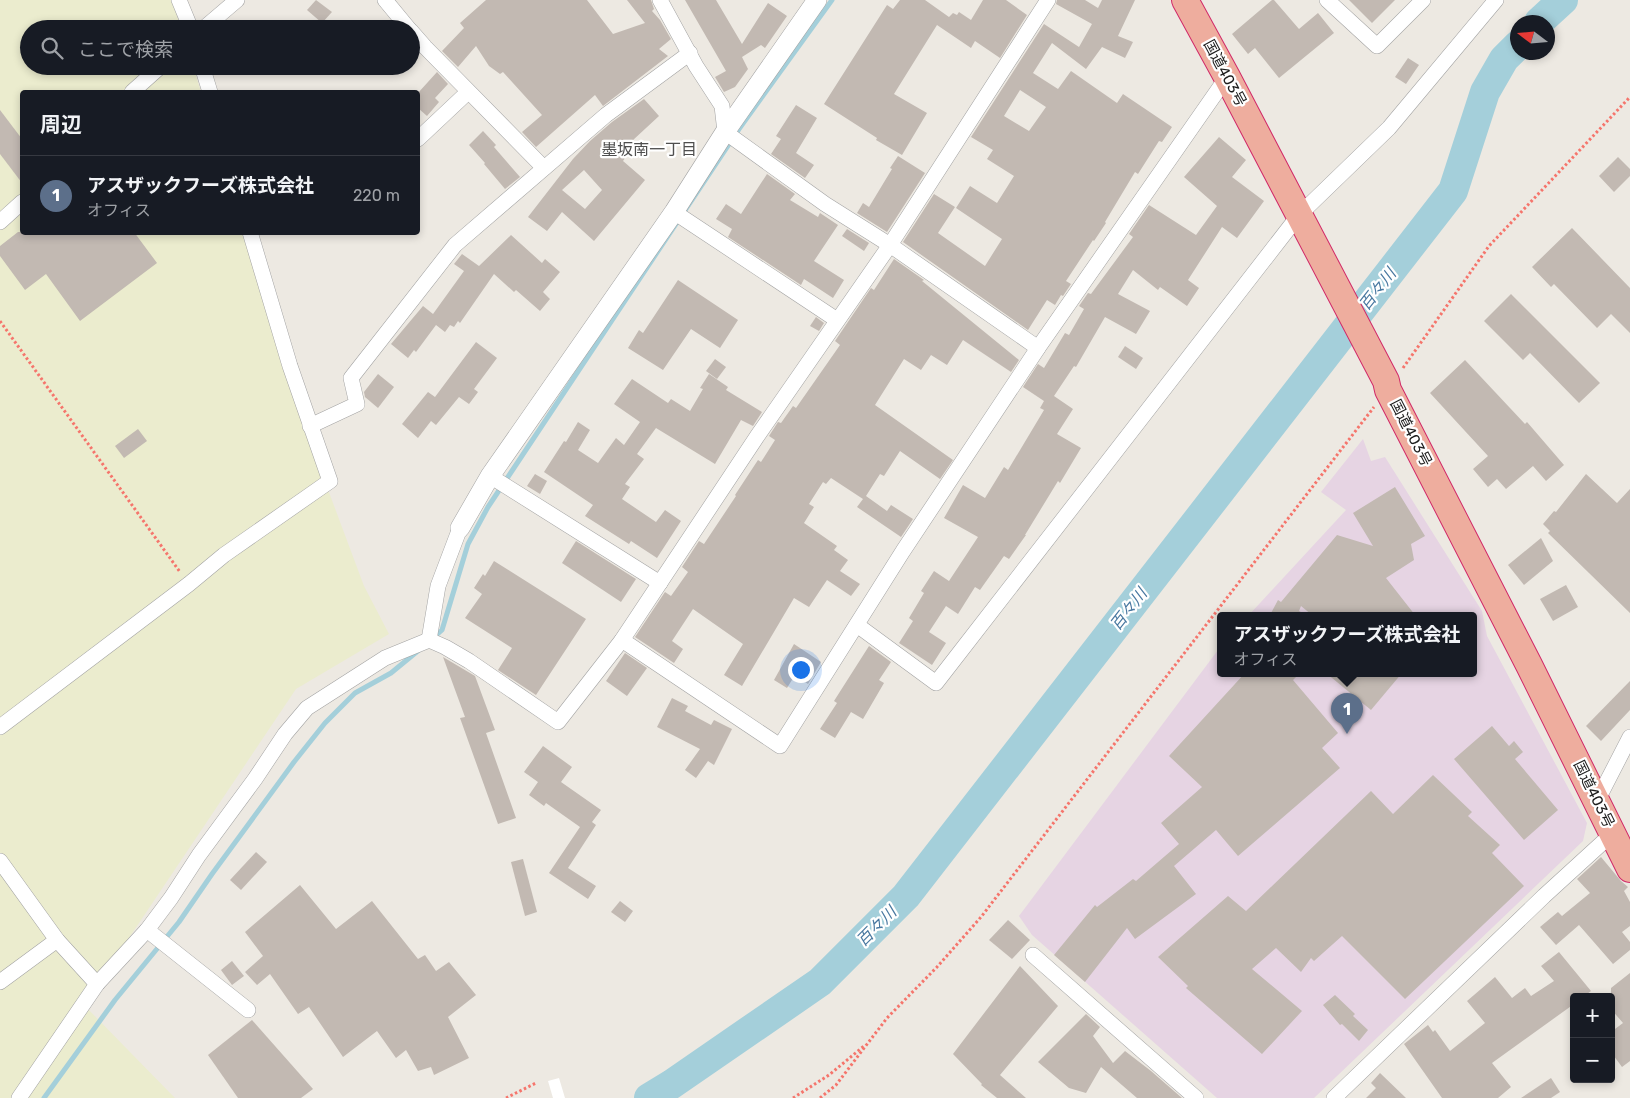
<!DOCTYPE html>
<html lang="ja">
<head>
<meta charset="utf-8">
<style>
	:root { --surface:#171b24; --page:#20242c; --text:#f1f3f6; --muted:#9ea1a6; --line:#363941; --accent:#0b8043 }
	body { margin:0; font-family:Rubik,"Noto Sans JP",sans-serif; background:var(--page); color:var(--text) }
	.controls { position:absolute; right:15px; bottom:15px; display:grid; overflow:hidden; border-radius:5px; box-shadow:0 2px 8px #0003 }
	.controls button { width:45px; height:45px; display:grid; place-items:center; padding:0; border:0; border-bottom:1px solid var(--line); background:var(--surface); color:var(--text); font:25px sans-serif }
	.compass { position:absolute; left:1510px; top:15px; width:45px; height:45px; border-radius:50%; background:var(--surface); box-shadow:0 2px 8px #0003; rotate:286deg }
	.you { position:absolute; left:800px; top:669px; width:18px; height:18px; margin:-12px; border:4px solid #fff; border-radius:50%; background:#1a73e8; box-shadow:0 0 0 8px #1a73e833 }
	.badge { display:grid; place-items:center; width:32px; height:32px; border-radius:50%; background:var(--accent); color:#fff; font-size:16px; font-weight:700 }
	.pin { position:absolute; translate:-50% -41px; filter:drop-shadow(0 1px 2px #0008) }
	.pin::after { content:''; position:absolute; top:26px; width:18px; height:15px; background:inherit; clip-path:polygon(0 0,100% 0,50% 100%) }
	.popup { position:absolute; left:1217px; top:612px; width:260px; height:65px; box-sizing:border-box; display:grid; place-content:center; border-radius:5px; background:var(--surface); filter:drop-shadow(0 1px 4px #0005); font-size:16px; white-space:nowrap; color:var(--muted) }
	.popup b { font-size:19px; color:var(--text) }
	.popup::after { content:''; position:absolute; left:50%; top:100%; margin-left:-10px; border:10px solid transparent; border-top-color:var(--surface) }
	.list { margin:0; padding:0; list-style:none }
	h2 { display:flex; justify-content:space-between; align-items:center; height:65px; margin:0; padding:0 20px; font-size:21px }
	h2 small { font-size:16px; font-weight:400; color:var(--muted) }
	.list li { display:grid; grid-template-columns:32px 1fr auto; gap:15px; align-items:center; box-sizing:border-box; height:80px; padding:0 20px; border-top:1px solid var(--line) }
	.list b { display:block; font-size:19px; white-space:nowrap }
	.list p { margin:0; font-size:16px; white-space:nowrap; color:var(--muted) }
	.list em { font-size:16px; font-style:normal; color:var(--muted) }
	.icon { flex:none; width:28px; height:28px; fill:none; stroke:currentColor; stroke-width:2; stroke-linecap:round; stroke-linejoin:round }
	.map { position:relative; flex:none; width:1630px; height:1098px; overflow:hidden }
	.search { position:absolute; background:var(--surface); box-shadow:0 2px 8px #0003; left:20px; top:20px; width:400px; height:55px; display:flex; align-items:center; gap:12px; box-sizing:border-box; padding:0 18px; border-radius:28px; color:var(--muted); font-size:19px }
	.panel { position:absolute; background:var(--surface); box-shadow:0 2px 8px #0003; left:20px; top:90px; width:400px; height:145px; border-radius:5px }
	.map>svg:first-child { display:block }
</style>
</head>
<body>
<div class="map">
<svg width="1630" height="1098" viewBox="0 0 1630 1098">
	<rect width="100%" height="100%" fill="#ede9e2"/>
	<path fill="#e6d4e3" d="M1363,439L1371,461L1385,457L1482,611L1487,636L1587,823L1583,841L1314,1098H1217L1032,935L1019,916L1221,646V673H1473V615H1249L1346,510L1321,492Z"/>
	<path fill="#ebecce" d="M0,0H172L181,29H29V66H193L201,92H22V232L244,233L299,412L364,586L389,634L296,689L84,1005L175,1098H0Z"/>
	<path fill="#fff" d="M559,1078L565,1098H553L548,1081Z"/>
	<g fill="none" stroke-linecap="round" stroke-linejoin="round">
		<g stroke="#a4cfda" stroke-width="5">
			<path d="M433,638L442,630L468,544L488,507L739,129L832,0"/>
			<path d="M44,1098L115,1000L179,922L212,874L294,762L325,723L355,693L391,673L419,650"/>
		</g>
		<g stroke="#a4cfda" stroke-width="30">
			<path d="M1539,22L1563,0"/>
			<path d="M649,1098L672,1084L820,982L906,896L1453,191L1485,92L1504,59L1518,45"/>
		</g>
	</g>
	<g fill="#c2b9b2" fill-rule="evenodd">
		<path d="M316,0L332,12L322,23L307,10Z"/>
		<path d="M486,0H587L613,34L645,23L627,0H651L654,9L652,11L660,20L671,39L659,49L668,56L603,106L595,95L536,147L522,132L542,115L503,72L500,74L489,66L476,46L458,67L442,51L464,28L460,23Z"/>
		<path d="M685,0H716L742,44L768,3L787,16L765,48L761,45L742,57L748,69L735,87L724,92L715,77L726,71Z"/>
		<path d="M900,0H925L949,17L953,13L957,15L959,12L971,20L983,0H1006L1027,15L1000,58L975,41L971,48L937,25L894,94L927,113L902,155L876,140L877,138L824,104L887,5L893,9Z"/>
		<path d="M1057,0H1085L1098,8L1102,0H1135L1118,36L1133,42L1125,58L1102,47L1086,69L1052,43L1033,73L1058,89L1071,71L1117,103L1123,94L1172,127L1162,142L1159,141L1138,174L1135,172L1105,222L1106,223L1094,241L1093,240L1066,281L1071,284L1063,296L1061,295L1055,305L1047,300L1028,330L903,242L934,194L955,207L938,233L985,266L1002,239L956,208L970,186L997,203L1014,176L987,159L993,150L971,137L1044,24L1079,47L1092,24L1056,4ZM1020,90L1046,107L1029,131L1004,116Z"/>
		<path d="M1272,0H1274L1299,29L1318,13L1334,33L1279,78L1255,48L1248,54L1232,34Z"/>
		<path d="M1349,0H1395L1372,23Z"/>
		<path d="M1408,58L1419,65L1406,84L1395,77Z"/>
		<path d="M437,72L448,84L435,98L439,102L427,116L418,108V93Z"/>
		<path d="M644,99L659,116L619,153L625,158L623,161L645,180L594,241L562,212L547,231L528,217L573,159L590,141L612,122ZM584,170L602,190L585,209L562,190Z"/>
		<path d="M796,105L817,118L796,153L814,165L805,178L771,154L781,139L776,136Z"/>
		<path d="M0,110L22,139V183L0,154Z"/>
		<path d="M483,131L496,145L494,147L520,177L505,189L484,164L485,163L469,145Z"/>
		<path d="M1219,137L1246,160L1232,177L1264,201L1237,238L1222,227L1188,280L1199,288L1187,306L1160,287L1158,290L1133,270L1118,294L1150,311L1136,334L1105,317L1076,367L1074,366L1054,396L1073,409L1057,434L1081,448L1060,483L1058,481L1025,535H1026L1009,559L1004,556L980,590L975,587L958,614L946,606L929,632L946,643L932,665L899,643L913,621L909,618L924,593L921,591L934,571L949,581L978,537L944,518L963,485L985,498L1004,467L1008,470L1044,410L1040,408L1044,401L1023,387L1038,364L1044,368L1065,333L1069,335L1084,309L1079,306L1088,293L1091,294L1133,237L1129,234L1149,205L1196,235L1217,206L1184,177Z"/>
		<path d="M898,156L925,173L887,232L857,213L863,203L869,207L892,169L890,168Z"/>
		<path d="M1618,157L1630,169V176L1614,192L1599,176Z"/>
		<path d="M767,174L795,194L790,200L818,217L820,213L838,225L814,261L844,280L833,298L804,279L801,285L728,237L732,229L716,219L726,204L741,214Z"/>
		<path d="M1572,228L1630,288V333L1611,314L1597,328L1554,284L1551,287L1532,267Z"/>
		<path d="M847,229L869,243L864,251L842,236Z"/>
		<path d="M18,232H134L157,263L80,321L46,274L25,290L0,256V246Z"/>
		<path d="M511,235L542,263L545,259L560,272L543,292L550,299L540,311L516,290L514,292L494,274L460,323L458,321L454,327L450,325L445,332L436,325L416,352L414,350L408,358L391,344L423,306L433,314L464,271L454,264L462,254L479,266Z"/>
		<path d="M894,259L924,280L922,281L1019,360L1011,372L963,340L947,365L931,355L921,370L904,359L875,405L953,460L940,479L900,451L884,476L880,474L866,496L887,511L891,505L913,519L901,537L857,507L863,499L831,478L826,484L823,482L809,504L814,507L804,523L837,546L834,550L848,560L840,571L860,584L851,596L827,580L809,607L794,598L742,686L724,675L743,644L693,609L672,641L683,649L674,663L635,637L665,592L671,596L688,572L682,567L699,541L704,544L736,496L735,495L758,460L761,462L775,440L769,436L778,422L781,423L793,406L796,408L840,345L835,341L871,288L874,290Z"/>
		<path d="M678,280L738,320L720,348L691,329L663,370L628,348L639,330L643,333Z"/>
		<path d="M1511,294L1600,383L1579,403L1530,353L1523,360L1484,321Z"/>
		<path d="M816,317L824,323L819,331L810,326Z"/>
		<path d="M476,342L497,358L474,389L478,392L469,404L459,397L436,425L431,421L418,438L402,424L428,392L435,397Z"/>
		<path d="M1125,346L1143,358L1136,369L1118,357Z"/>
		<path d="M715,359L726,367L717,379L706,371Z"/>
		<path d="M1465,360L1525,424L1527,422L1564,465L1546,481L1533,466L1506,489L1497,479L1488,487L1473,469L1488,456L1430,393Z"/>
		<path d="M378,374L394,387L378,408L365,397L364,392Z"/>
		<path d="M709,374L728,387L726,390L762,412L753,426L741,420L715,464L656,428L637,454L644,459L625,484L630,487L622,499L656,522L665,510L681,521L657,558L631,541L629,544L585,516L593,505L544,472L564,441L566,442L578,422L590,430L578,450L598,463L616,438L624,445L640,422L614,404L632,379L668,403L671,399L690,411L703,389L700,388Z"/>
		<path d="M138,429L147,441L124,458L115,446Z"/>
		<path d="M535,474L547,481L540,494L527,486Z"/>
		<path d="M1586,474L1617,503L1630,489V613L1548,533L1550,531L1543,524L1554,511L1556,512Z"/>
		<path d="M1395,487L1425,536L1411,544L1414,560L1386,578L1415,615H1312L1301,606L1299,611L1306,615H1270L1278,600L1281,602L1337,535L1373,546L1353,513Z"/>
		<path d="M1541,538L1553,561L1524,585L1508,565Z"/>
		<path d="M576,541L636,579L621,602L562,563Z"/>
		<path d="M494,561L586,619L536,695L498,670L512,648L465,618L482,594L474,588L483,574L485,576Z"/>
		<path d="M1566,585L1578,607L1553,621L1540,599Z"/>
		<path d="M794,644L821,662L808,684L795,675L787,688L774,680Z"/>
		<path d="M869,646L891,662L879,680L884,683L863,719L851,712L835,738L820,729L837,703L834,701Z"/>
		<path d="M625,653L647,668L627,696L606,681Z"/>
		<path d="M443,657L475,676L495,730L486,733L516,818L498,824L460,718L465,717Z"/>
		<path d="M1245,673H1300L1293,680L1338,733L1322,748L1340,768L1238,856L1216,830L1174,866L1196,894L1135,939L1127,928L1085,982L1054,955L1095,905L1097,907L1133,879L1136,881L1179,844L1161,823L1202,787L1169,756Z"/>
		<path d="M1326,673H1402L1371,710Z"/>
		<path d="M1630,681V710L1601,741L1586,726Z"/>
		<path d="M672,698L688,706L685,711L711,725L714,720L732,729L714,765L708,761L696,778L685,770L700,749L657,727Z"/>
		<path d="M1492,726L1509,746L1514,741L1523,752L1515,759L1558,810L1524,840L1454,759Z"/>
		<path d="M543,746L572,767L561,782L601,810L592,822L596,825L568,868L596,886L588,899L549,873L580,827L546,803L544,806L529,795L538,782L524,772Z"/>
		<path d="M1433,775L1472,812L1468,816L1500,845L1492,853L1524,886L1405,999L1342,936L1314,961L1311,958L1301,972L1276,948L1252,969L1302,1011L1262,1054L1186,988L1188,986L1158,957L1228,896L1246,911L1371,791L1393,814Z"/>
		<path d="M256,852L267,862L241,890L230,880Z"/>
		<path d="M1601,857L1621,881L1628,887L1624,891L1630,902V926L1622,932L1630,942V950L1613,964L1579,925L1556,945L1540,927L1558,912L1562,916L1590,893L1577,879Z"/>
		<path d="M523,859L537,912L525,916L511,862Z"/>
		<path d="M300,885L336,929L372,901L418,959L425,955L436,971L449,962L476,995L448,1017L469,1058L434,1075L431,1067L418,1071L406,1050L396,1058L377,1031L343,1057L309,1007L298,1014L270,974L257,985L245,972L263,956L245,932Z"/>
		<path d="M620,901L633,911L625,922L611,912Z"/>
		<path d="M1008,920L1030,940L1012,959L989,940Z"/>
		<path d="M1559,952L1591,991L1583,997H1574V1004L1492,1063L1511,1087L1498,1098H1442L1404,1044L1428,1025L1433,1032L1435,1030L1450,1051L1485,1023L1467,1001L1495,977L1512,998L1525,988L1531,996L1554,981L1541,966Z"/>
		<path d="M232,961L244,976L232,985L221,970Z"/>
		<path d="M1020,966L1058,1006L1000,1075L1026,1098H997L981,1085L982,1084L953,1054Z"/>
		<path d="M1630,973V1061L1622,1067L1611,1052V1032L1623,1023L1611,1009V988Z"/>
		<path d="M1335,995L1355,1014L1353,1016L1368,1030L1359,1041L1342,1024L1340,1025L1323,1005Z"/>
		<path d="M1086,1014L1100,1027L1093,1036L1113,1063L1125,1051L1151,1071L1182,1098H1137L1101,1067L1086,1093L1069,1088L1038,1062Z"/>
		<path d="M252,1020L313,1089L301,1098H238L208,1055Z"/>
		<path d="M1380,1073L1406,1098H1366L1376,1088L1371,1083Z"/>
		<path d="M1551,1078L1560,1092L1551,1098H1521Z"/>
	</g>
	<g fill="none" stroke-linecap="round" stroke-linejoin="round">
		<g stroke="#a3a3a3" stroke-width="16">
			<g id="minor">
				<path d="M179,0L191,29"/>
				<path d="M385,0L409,29"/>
				<path d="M660,0L696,66L722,106L725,132L825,204L890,245L1038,348"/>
				<path d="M1327,0L1377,46L1423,0"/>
				<path d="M203,29L237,0"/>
				<path d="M411,31L425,47L544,168"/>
				<path d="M202,66L210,92"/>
				<path d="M132,92L161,66"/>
				<path d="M418,139L468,92"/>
				<path d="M674,212L837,320"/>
				<path d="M0,222L22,202"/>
				<path d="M310,426L357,404L351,378L455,245L606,115L690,53"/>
				<path d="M490,476L660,583"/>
				<path d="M857,625L936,683L1299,215L1389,128L1496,0"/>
				<path d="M429,640L438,586L460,528"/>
				<path d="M622,640L780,746L903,551L1038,348L1227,77"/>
				<path d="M0,727L189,584L224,555L330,481L290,366L250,232"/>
				<path d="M1597,801L1630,737"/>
				<path d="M0,861L57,940L97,984"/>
				<path d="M147,930L248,1010"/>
				<path d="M1033,955L1196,1098"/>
				<path d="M0,982L57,940"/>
				<path d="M19,1098L97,984L147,930L171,898L199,855L255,779L285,734L307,708L385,658L429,640L445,647L469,661L558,722L622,640L758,435L890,245L1048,0"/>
				<path d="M1334,1098L1544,896L1613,833"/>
			</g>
		</g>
		<g stroke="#a3a3a3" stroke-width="20">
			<path id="tertiary" d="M460,528L490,476L674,212L725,132L817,0"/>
		</g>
		<g stroke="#d12968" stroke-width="28">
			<path id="trunk" d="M1185,0L1227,77L1386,381L1388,390L1529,665L1630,869"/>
		</g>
		<g stroke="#f5756c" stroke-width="3" stroke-dasharray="2.5 2.5" stroke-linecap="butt">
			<path d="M0,321L180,572"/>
			<path d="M1403,368L1489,246L1630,97"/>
			<path d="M506,1098L536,1083"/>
			<path d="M793,1098L829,1075L864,1046"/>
			<path d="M820,1098L836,1085L887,1018L937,967L981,917L1374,407"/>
		</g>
		<use href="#minor" stroke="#fff" stroke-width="15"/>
		<use href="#tertiary" stroke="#fff" stroke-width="19"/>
		<use href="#trunk" stroke="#eead9e" stroke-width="26"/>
	</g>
	<g text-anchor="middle" stroke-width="4.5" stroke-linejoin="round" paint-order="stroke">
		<g font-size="15" fill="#1c1c1c" stroke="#fff">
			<text transform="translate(1225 73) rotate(62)" y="5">国道403号</text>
			<text transform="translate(1411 433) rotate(63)" y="5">国道403号</text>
			<text transform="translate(1594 794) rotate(64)" y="5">国道403号</text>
		</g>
		<g font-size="16" fill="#4f4f4f" stroke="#fff">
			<text x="649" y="155">墨坂南一丁目</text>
		</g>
		<g font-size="16" font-style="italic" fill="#4978a0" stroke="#fff">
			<text transform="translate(1377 289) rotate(-52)" y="6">百々川</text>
			<text transform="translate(1128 609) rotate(-52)" y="6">百々川</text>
			<text transform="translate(876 926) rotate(-45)" y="6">百々川</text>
		</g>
	</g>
</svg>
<div class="controls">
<button>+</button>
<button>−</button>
</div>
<svg class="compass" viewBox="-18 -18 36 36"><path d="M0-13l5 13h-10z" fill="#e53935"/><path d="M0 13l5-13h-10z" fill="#9ea1a6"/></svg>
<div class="you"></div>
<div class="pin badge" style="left:1347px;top:734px;background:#5c6f8a">1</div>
<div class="popup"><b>アスザックフーズ株式会社</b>オフィス</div>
<div class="search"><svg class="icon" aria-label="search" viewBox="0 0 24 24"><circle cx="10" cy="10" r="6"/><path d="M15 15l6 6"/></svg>ここで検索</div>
<section class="panel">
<h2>周辺<small></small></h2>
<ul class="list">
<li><span class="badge" style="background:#5c6f8a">1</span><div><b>アスザックフーズ株式会社</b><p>オフィス</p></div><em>220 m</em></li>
</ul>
</section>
</div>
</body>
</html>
